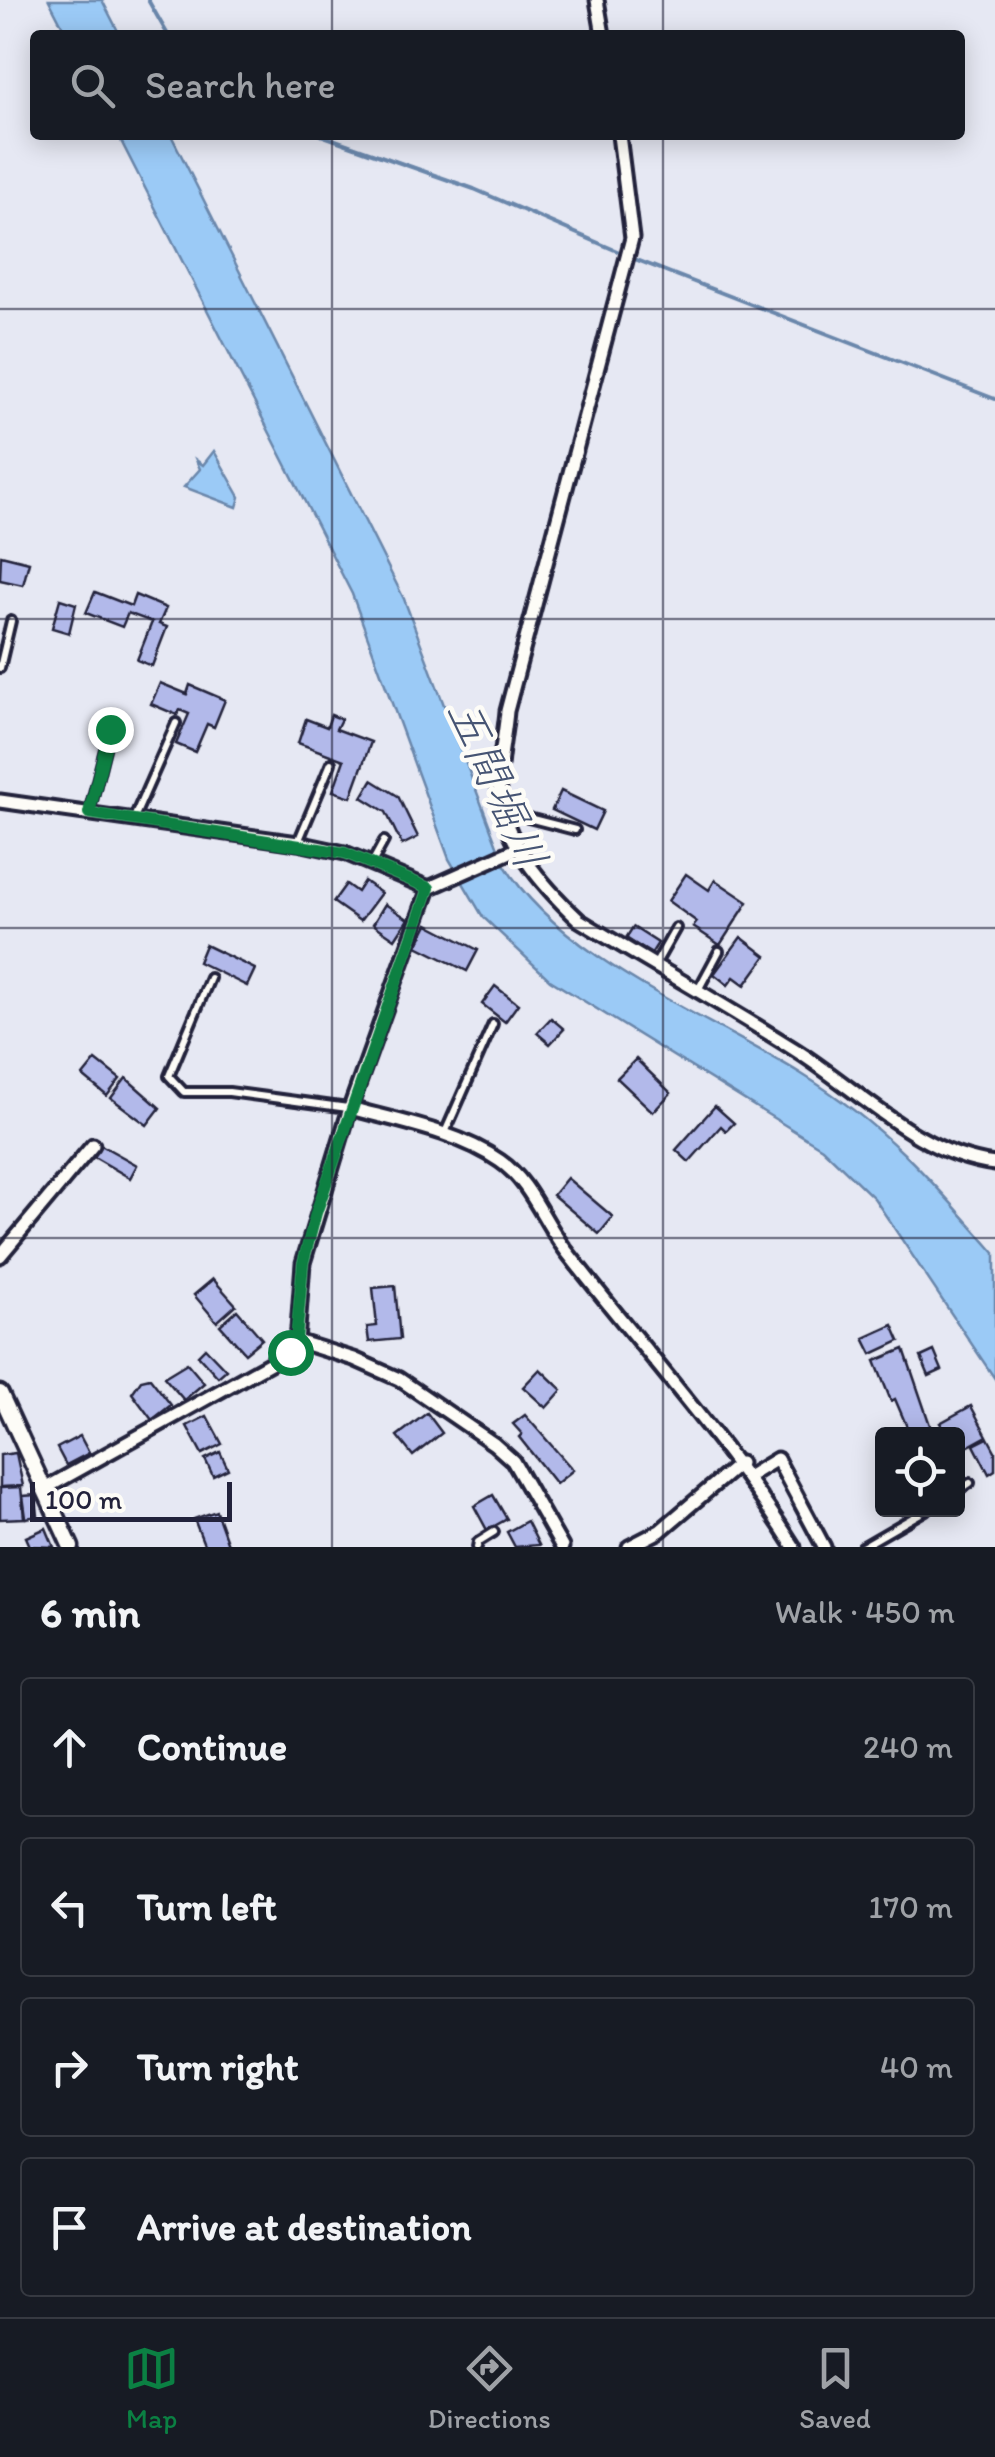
<!DOCTYPE html>
<html lang="en">
<head>
<meta charset="utf-8">
<style>
	:root { --surface:#171b24; --page:#242831; --text:#f1f3f6; --muted:#9ea1a6; --line:#363941; --accent:#0b8043 }
	body { margin:0; font-family:Itim,"Klee One",sans-serif; background:var(--page); color:var(--text) }
	.controls { position:absolute; right:30px; bottom:30px; display:grid; overflow:hidden; border-radius:10px; box-shadow:0 5px 25px #0003 }
	.controls button { width:90px; height:90px; display:grid; place-items:center; padding:0; border:0; border-bottom:2px solid var(--line); background:var(--surface); color:var(--text); font:50px sans-serif }
	.scale { position:absolute; left:30px; bottom:25px; width:202px; box-sizing:border-box; padding-left:10px; border:5px solid #22223b; border-top:0; font-size:28px; line-height:35px; white-space:nowrap; color:#22223b; -webkit-text-stroke:8px #fdfcf7; paint-order:stroke }
	.stop { position:absolute; width:30px; height:30px; margin:-22px; border:8px solid #0b8043; border-radius:50%; background:#fff }
	.stop.end { background:#0b8043; border-color:#fff; box-shadow:0 2px 10px #0008 }
	.list { margin:0; padding:0; list-style:none }
	h2 { display:flex; justify-content:space-between; align-items:center; height:130px; margin:0; padding:0 40px; font-size:42px }
	h2 small { font-size:32px; font-weight:400; color:var(--muted) }
	.list li { display:grid; grid-template-columns:65px 1fr auto; gap:30px; align-items:center; box-sizing:border-box; height:140px; margin:0 20px 20px; padding:0 20px; border:2px solid var(--line); border-radius:10px }
	.list b { display:block; font-size:38px; white-space:nowrap }
	.list em { font-size:32px; font-style:normal; color:var(--muted) }
	.icon { flex:none; width:55px; height:55px; fill:none; stroke:currentColor; stroke-width:2; stroke-linecap:round; stroke-linejoin:round }
	.map { position:relative; flex:none; width:995px; height:1547px; overflow:hidden }
	.search { position:absolute; background:var(--surface); box-shadow:0 5px 25px #0003; left:30px; right:30px; top:30px; height:110px; display:flex; align-items:center; gap:25px; box-sizing:border-box; padding:0 35px; border-radius:10px; color:var(--muted); font-size:38px }
	.sheet { height:770px; background:var(--surface) }
	nav { display:flex; justify-content:space-around; align-items:center; box-sizing:border-box; height:140px; border-top:2px solid var(--line); background:var(--surface); font-size:28px; color:var(--muted) }
	nav a { display:grid; justify-items:center; gap:5px }
	nav .on { color:var(--accent) }
	.map>svg:first-child { display:block }
</style>
</head>
<body>
<div class="map">
<svg width="995" height="1547" viewBox="0 0 995 1547">
	<rect width="100%" height="100%" fill="#e6e8f3"/>
	<filter id="ink" filterUnits="userSpaceOnUse"><feTurbulence type="fractalNoise" baseFrequency=".01" numOctaves="2"/><feDisplacementMap in="SourceGraphic" scale="20" xChannelSelector="R" yChannelSelector="G"/><feConvolveMatrix kernelMatrix="1 2 1 2 8 2 1 2 1" color-interpolation-filters="sRGB"/></filter>
	<g filter="url(#ink)">
		<g fill="#9bcaf6" stroke="#6b87ab" stroke-width="2.5">
			<path d="M49,0H102L120,35H67Z"/>
			<path d="M118,135H171L404,599L504,864C559,957 709,1017 800,1073C883,1124 932,1180 995,1253V1379L874,1198L822,1148L550,980L483,917L449,859L352,594Z"/>
			<path d="M214,451L240,497L237,507L184,487L200,469L196,460L203,465Z"/>
		</g>
		<g fill="none" stroke-linecap="round" stroke-linejoin="round">
			<g stroke="#6b87ab" stroke-width="4">
				<path d="M148,0L168,35"/>
				<path d="M321,135L474,189L624,254"/>
				<path d="M632,258L995,399"/>
			</g>
		</g>
		<g fill="#b2b9ea" stroke="#22223b" stroke-width="2.5">
			<path d="M1,555L29,562L23,585L0,580Z"/>
			<path d="M95,592L131,606L135,595L166,608L159,624L167,627L152,666L137,660L152,622L128,613L122,627L86,613Z"/>
			<path d="M60,599L76,604L69,633L52,628Z"/>
			<path d="M160,683L187,694L190,685L225,700L214,727L207,724L195,752L176,744L189,714L180,710L177,715L151,704Z"/>
			<path d="M331,715L341,719L336,729L371,742L351,797L333,791L344,760L298,743L306,719L327,727Z"/>
			<path d="M372,780L398,796L418,837L402,845L386,812L362,797Z"/>
			<path d="M561,791L603,811L594,830L552,810Z"/>
			<path d="M686,874L709,890L715,880L748,902L720,945L693,927L697,922L668,901Z"/>
			<path d="M364,881L381,893L360,921L333,902L346,884L357,892Z"/>
			<path d="M385,904L408,919L395,939L373,924Z"/>
			<path d="M428,924L478,950L467,971L417,946Z"/>
			<path d="M633,927L658,943L651,954L626,938Z"/>
			<path d="M741,937L766,956L745,985L734,977L728,985L714,974Z"/>
			<path d="M205,945L255,969L247,986L198,962Z"/>
			<path d="M495,986L518,1004L505,1022L482,1004Z"/>
			<path d="M551,1018L564,1029L550,1044L537,1033Z"/>
			<path d="M636,1059L671,1093L653,1112L617,1078Z"/>
			<path d="M96,1060L120,1079L107,1096L83,1076Z"/>
			<path d="M126,1078L160,1108L147,1125L111,1098Z"/>
			<path d="M715,1106L734,1123L726,1131L721,1126L689,1162L676,1150Z"/>
			<path d="M101,1145L137,1165L130,1178L94,1157Z"/>
			<path d="M567,1178L613,1217L599,1234L553,1195Z"/>
			<path d="M213,1279L236,1305L217,1322L194,1295Z"/>
			<path d="M395,1286L400,1339L369,1342L367,1327L377,1326L373,1288Z"/>
			<path d="M237,1310L262,1339L245,1353L220,1325Z"/>
			<path d="M893,1325L900,1341L872,1354L864,1338Z"/>
			<path d="M205,1348L226,1370L218,1377L198,1355Z"/>
			<path d="M904,1349L931,1428L915,1434H910L895,1399L891,1401L875,1361Z"/>
			<path d="M934,1351L942,1370L929,1376L921,1357Z"/>
			<path d="M187,1363L204,1383L184,1400L164,1377Z"/>
			<path d="M540,1369L562,1390L546,1408L523,1387Z"/>
			<path d="M150,1378L171,1405L152,1420L132,1393L141,1380Z"/>
			<path d="M971,1406L987,1436L958,1452V1434H947L940,1423Z"/>
			<path d="M427,1413L442,1433L413,1456L397,1436Z"/>
			<path d="M525,1415L573,1470L556,1484L519,1437L522,1434L513,1424Z"/>
			<path d="M207,1416L222,1444L202,1454L187,1426Z"/>
			<path d="M80,1436L89,1453L66,1465L57,1448Z"/>
			<path d="M988,1438L995,1451V1470L989,1474L974,1445Z"/>
			<path d="M220,1452L228,1469L213,1476L205,1459Z"/>
			<path d="M16,1453L23,1486L0,1487V1455Z"/>
			<path d="M21,1487L24,1518L0,1519V1488Z"/>
			<path d="M36,1495L38,1516L26,1518L23,1496Z"/>
			<path d="M493,1495L507,1519L487,1530L474,1506Z"/>
			<path d="M216,1511L229,1547H205L194,1519Z"/>
			<path d="M527,1521L539,1545L515,1547L507,1532Z"/>
			<path d="M46,1528L54,1547L30,1546L26,1537Z"/>
		</g>
		<g fill="none" stroke-linecap="round" stroke-linejoin="round">
			<g stroke="#22223b" stroke-width="14">
				<g id="service">
					<path d="M0,668L11,621"/>
					<path d="M505,812L575,830"/>
					<path d="M89,813L110,729"/>
					<path d="M134,818L176,723"/>
					<path d="M298,842L331,763"/>
					<path d="M372,863L384,841"/>
					<path d="M655,965L676,928"/>
					<path d="M210,978L169,1076L184,1092H229L348,1108"/>
					<path d="M698,990L719,951"/>
					<path d="M444,1135L493,1024"/>
					<path d="M958,1491L970,1483"/>
					<path d="M477,1547L478,1542L494,1532"/>
					<path d="M862,1547L926,1510"/>
				</g>
			</g>
			<g stroke="#22223b" stroke-width="19">
				<g id="minor">
					<path d="M597,0L603,35"/>
					<path d="M619,135L632,238L507,711C505,736 498,764 499,789C502,841 544,887 579,920C651,964 726,1006 797,1051C860,1091 919,1155 995,1164"/>
					<path d="M0,801L298,843L345,853L429,888"/>
					<path d="M519,848L429,888L350,1108C398,1121 459,1132 500,1161C531,1182 544,1223 567,1252C644,1351 727,1441 794,1547"/>
					<path d="M0,1256L93,1145"/>
					<path d="M297,1341L354,1359L399,1379L494,1444L513,1461L562,1547"/>
					<path d="M749,1476L777,1459L824,1547"/>
					<path d="M46,1488L290,1352L297,1341L303,1263L350,1108"/>
					<path d="M629,1547L660,1531L740,1463"/>
				</g>
			</g>
			<g stroke="#22223b" stroke-width="21">
				<path id="tertiary" d="M0,1393L71,1547"/>
			</g>
			<use href="#service" stroke="#fdfcf7" stroke-width="6"/>
			<use href="#minor" stroke="#fdfcf7" stroke-width="11"/>
			<use href="#tertiary" stroke="#fdfcf7" stroke-width="14"/>
		</g>
	</g>
	<g fill="none" stroke-linecap="round" stroke-linejoin="round" filter="url(#ink)">
		<path stroke="#0b8043" stroke-width="12" d="M110,729L89,813L345,853L429,888L316,1213L303,1263L296,1341L290,1352"/>
	</g>
	<path fill="none" stroke="#22223b" stroke-width="2.5" stroke-opacity="0.55" d="M332,0V35M663,0V35M332,135V1547M663,135V1547M0,309H995M0,619H995M0,928H995M0,1238H995"/>
	<g text-anchor="middle" stroke-width="9" stroke-linejoin="round" paint-order="stroke">
		<g font-size="45" font-style="italic" fill="#465473" stroke="#fdfcf7">
			<text transform="translate(498 784) rotate(66)" y="16">五間堀川</text>
		</g>
	</g>
</svg>
<div class="controls">
<button><svg class="icon" aria-label="locate" viewBox="0 0 24 24"><circle cx="12" cy="12" r="6"/><path d="M12 2v4M12 18v4M2 12h4M18 12h4"/></svg></button>
</div>
<div class="scale">100 m</div>
<div class="stop" style="left:290px;top:1352px"></div>
<div class="stop end" style="left:110px;top:729px"></div>
<div class="search"><svg class="icon" aria-label="search" viewBox="0 0 24 24"><circle cx="10" cy="10" r="6"/><path d="M15 15l6 6"/></svg>Search here</div>
</div>
<section class="sheet">
<h2>6 min<small>Walk · 450 m</small></h2>
<ul class="list">
<li><svg class="icon" aria-label="ahead" viewBox="0 0 24 24"><path d="M12 20V5M6 11l6-6 6 6"/></svg><div><b>Continue</b></div><em>240 m</em></li>
<li><svg class="icon" aria-label="left" viewBox="0 0 24 24"><path d="M17 20v-9H6M10 6l-5 5 5 5"/></svg><div><b>Turn left</b></div><em>170 m</em></li>
<li><svg class="icon" aria-label="right" viewBox="0 0 24 24"><path d="M7 20v-9h11M14 6l5 5-5 5"/></svg><div><b>Turn right</b></div><em>40 m</em></li>
<li><svg class="icon" aria-label="arrive" viewBox="0 0 24 24"><path d="M6 21V4h12l-3 4 3 4H6"/></svg><div><b>Arrive at destination</b></div></li>
</ul>
</section>
<nav>
<a class="on"><svg class="icon" aria-label="map" viewBox="0 0 24 24"><path d="M3 6l6-2 6 2 6-2v14l-6 2-6-2-6 2zM9 4v14M15 6v14"/></svg>Map</a>
<a><svg class="icon" aria-label="directions" viewBox="0 0 24 24"><path d="M12 3l9 9-9 9-9-9zM9 14v-3h6M13 9l2 2-2 2"/></svg>Directions</a>
<a><svg class="icon" aria-label="saved" viewBox="0 0 24 24"><path d="M7 4h10v16l-5-4-5 4z"/></svg>Saved</a>
</nav>
</body>
</html>
